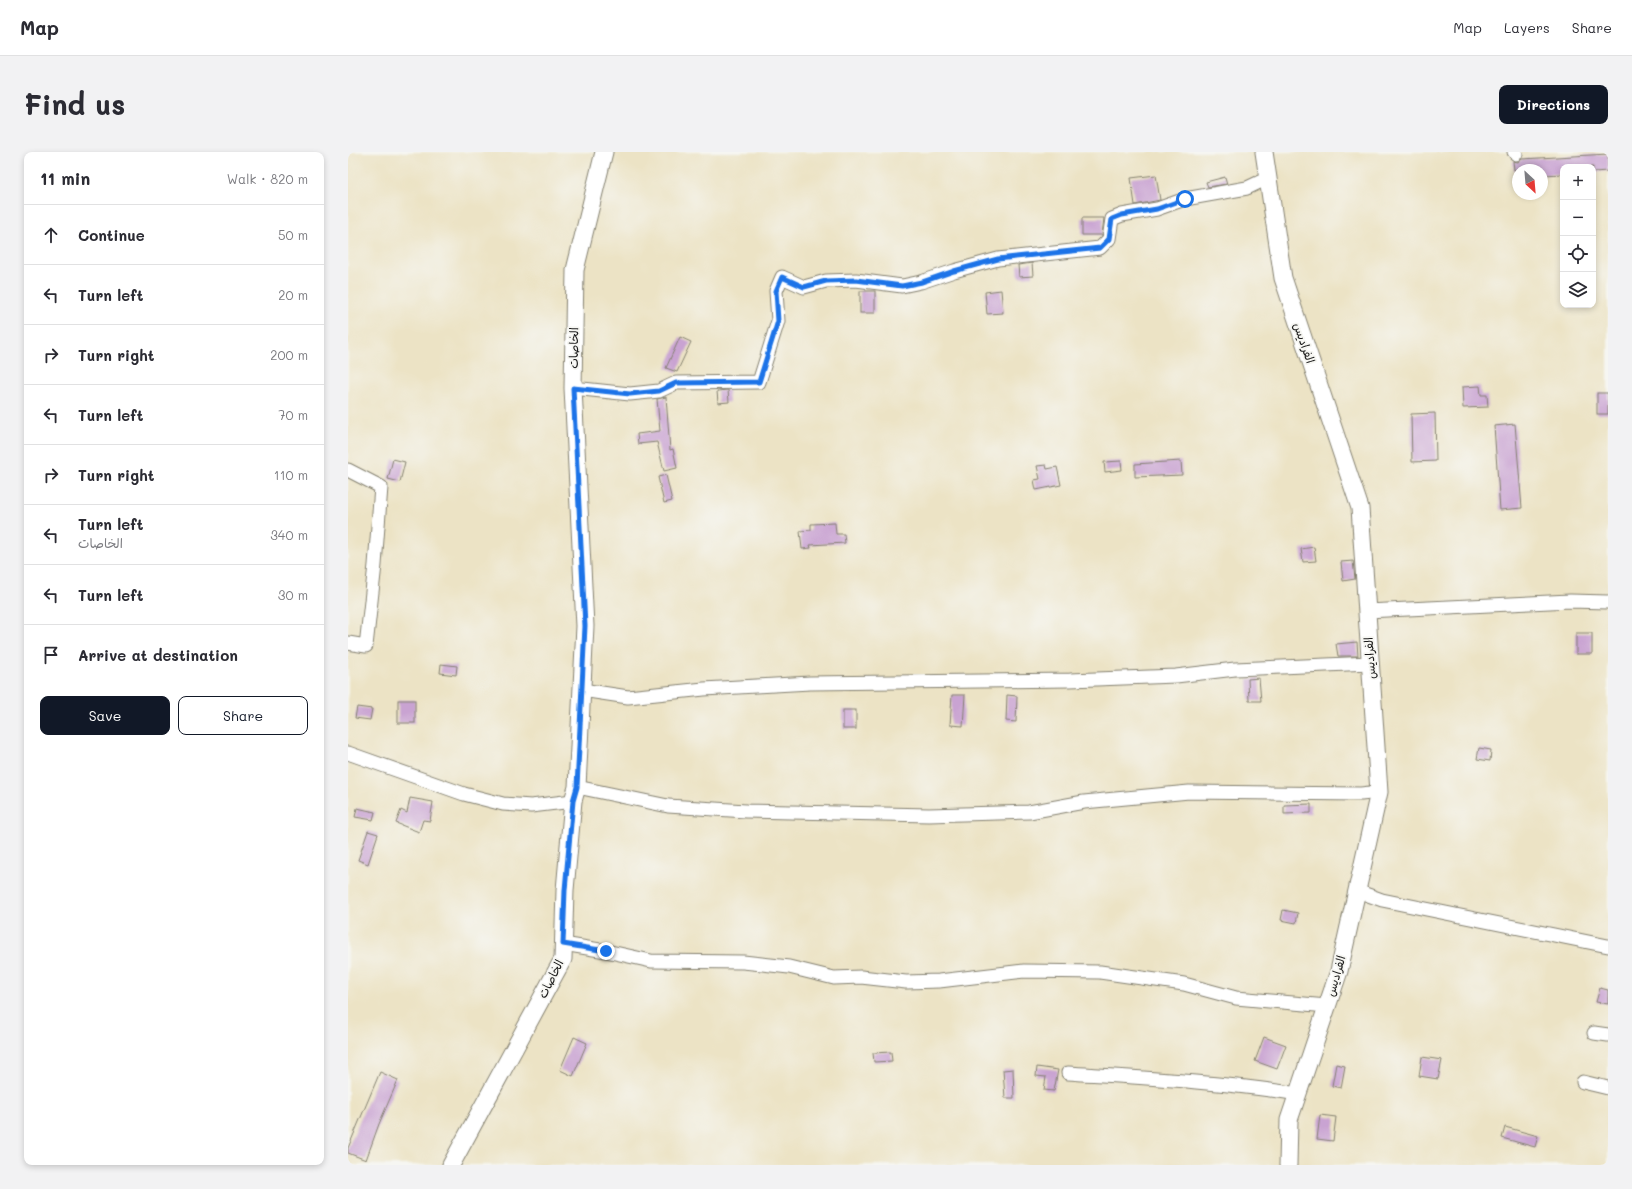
<!DOCTYPE html>
<html lang="en">
<head>
<meta charset="utf-8">
<style>
	:root { --surface:#fff; --page:#f2f2f3; --text:#2b2b33; --muted:#7c7c81; --line:#e1e1e2; --accent:#111827 }
	body { margin:0; font-family:Mali,"Playpen Sans Arabic",sans-serif; background:var(--page); color:var(--text) }
	.controls { position:absolute; right:12px; top:12px; display:grid; overflow:hidden; border-radius:8px; box-shadow:0 2px 6px #0003 }
	.controls button { width:36px; height:36px; display:grid; place-items:center; padding:0; border:0; border-bottom:1px solid var(--line); background:var(--surface); color:var(--text); font:20px sans-serif }
	.compass { position:absolute; left:1164px; top:12px; width:36px; height:36px; border-radius:50%; background:var(--surface); box-shadow:0 2px 6px #0003; rotate:154deg }
	.stop { position:absolute; width:12px; height:12px; margin:-9px; border:3px solid #1a73e8; border-radius:50%; background:#fff }
	.stop.end { background:#1a73e8; border-color:#fff; box-shadow:0 1px 4px #0008 }
	.list { margin:0; padding:0; list-style:none }
	h2 { display:flex; justify-content:space-between; align-items:center; height:52px; margin:0; padding:0 16px; font-size:17px }
	h2 small { font-size:13px; font-weight:400; color:var(--muted) }
	.list li { display:grid; grid-template-columns:26px 1fr auto; gap:12px; align-items:center; box-sizing:border-box; height:60px; padding:0 16px; border-top:1px solid var(--line) }
	.list b { display:block; font-size:15px; white-space:nowrap }
	.list p { margin:0; font-size:13px; white-space:nowrap; color:var(--muted) }
	.list em { font-size:13px; font-style:normal; color:var(--muted) }
	.actions { display:flex; gap:8px; padding:12px 16px }
	.actions a { flex:1; padding:9px 0; border:1px solid var(--accent); border-radius:8px; text-align:center; font-size:14px; color:var(--accent) }
	.actions .main { background:var(--accent); color:#fff }
	.icon { flex:none; width:22px; height:22px; fill:none; stroke:currentColor; stroke-width:2; stroke-linecap:round; stroke-linejoin:round }
	.map { position:relative; flex:none; width:1260px; height:1013px; overflow:hidden; border-radius:8px }
	header { display:flex; align-items:center; gap:24px; box-sizing:border-box; height:56px; padding:0 20px; background:var(--surface); border-bottom:1px solid var(--line) }
	header strong { font-size:19px }
	nav { display:flex; gap:22px; margin-inline-start:auto; font-size:14px }
	.intro { display:flex; align-items:center; justify-content:space-between; box-sizing:border-box; height:96px; padding:0 24px }
	h1 { margin:0; font-size:28px }
	.button { padding:10px 18px; border-radius:8px; background:var(--accent); color:#fff; font-size:14px; font-weight:700 }
	main { display:flex; gap:24px; padding:0 24px }
	aside { flex:1; background:var(--surface); border-radius:8px; box-shadow:0 2px 6px #0003 }
	.map>svg:first-child { display:block }
</style>
</head>
<body>
<header>
<strong>Map</strong>
<nav><a>Map</a><a>Layers</a><a>Share</a></nav>
</header>
<div class="intro"><h1>Find us</h1><a class="button">Directions</a></div>
<main>
<aside>
<h2>11 min<small>Walk · 820 m</small></h2>
<ul class="list">
<li><svg class="icon" aria-label="ahead" viewBox="0 0 24 24"><path d="M12 20V5M6 11l6-6 6 6"/></svg><div><b>Continue</b></div><em>50 m</em></li>
<li><svg class="icon" aria-label="left" viewBox="0 0 24 24"><path d="M17 20v-9H6M10 6l-5 5 5 5"/></svg><div><b>Turn left</b></div><em>20 m</em></li>
<li><svg class="icon" aria-label="right" viewBox="0 0 24 24"><path d="M7 20v-9h11M14 6l5 5-5 5"/></svg><div><b>Turn right</b></div><em>200 m</em></li>
<li><svg class="icon" aria-label="left" viewBox="0 0 24 24"><path d="M17 20v-9H6M10 6l-5 5 5 5"/></svg><div><b>Turn left</b></div><em>70 m</em></li>
<li><svg class="icon" aria-label="right" viewBox="0 0 24 24"><path d="M7 20v-9h11M14 6l5 5-5 5"/></svg><div><b>Turn right</b></div><em>110 m</em></li>
<li><svg class="icon" aria-label="left" viewBox="0 0 24 24"><path d="M17 20v-9H6M10 6l-5 5 5 5"/></svg><div><b>Turn left</b><p>الخاصات</p></div><em>340 m</em></li>
<li><svg class="icon" aria-label="left" viewBox="0 0 24 24"><path d="M17 20v-9H6M10 6l-5 5 5 5"/></svg><div><b>Turn left</b></div><em>30 m</em></li>
<li><svg class="icon" aria-label="arrive" viewBox="0 0 24 24"><path d="M6 21V4h12l-3 4 3 4H6"/></svg><div><b>Arrive at destination</b></div></li>
</ul>
<div class="actions"><a class="main">Save</a><a>Share</a></div>
</aside>
<div class="map">
<svg width="1260" height="1013" viewBox="0 0 1260 1013">
	<rect width="100%" height="100%" fill="#f6f6f2"/>
	<filter id="ink" filterUnits="userSpaceOnUse"><feTurbulence type="fractalNoise" baseFrequency=".025" numOctaves="2"/><feDisplacementMap in="SourceGraphic" scale="8" xChannelSelector="R" yChannelSelector="G"/><feConvolveMatrix kernelMatrix="1 2 1 2 8 2 1 2 1" color-interpolation-filters="sRGB"/></filter>
	<filter id="wash" filterUnits="userSpaceOnUse"><feTurbulence type="fractalNoise" baseFrequency=".012" numOctaves="4" result="noise"/><feDisplacementMap in="SourceGraphic" scale="16" xChannelSelector="R" yChannelSelector="G"/><feGaussianBlur stdDeviation="0.9" result="paint"/><feColorMatrix in="noise" values="0 0 0 0 0 0 0 0 0 0 0 0 0 0 0 0 0 1.4 0 .05"/><feComposite in="paint" operator="in"/></filter>
	<g filter="url(#wash)">
		<rect width="100%" height="100%" fill="#ece3c5"/>
		<g id="blocks">
			<g fill="#c9a3d2">
				<path d="M1260,2V19L1245,20V15H1215V22L1194,23V18H1166L1165,9L1170,10L1174,7Z"/>
				<path d="M808,23L812,48L787,53L783,26Z"/>
				<path d="M877,25L879,32L860,35L858,30Z"/>
				<path d="M734,66H756L754,83H734Z"/>
				<path d="M684,111L685,124L671,125L670,113Z"/>
				<path d="M653,138L655,161L639,162L637,140Z"/>
				<rect x="512" y="139" width="15" height="22"/>
				<path d="M332,185L343,190L329,220L318,216Z"/>
				<path d="M1132,234L1133,243H1139L1140,255L1115,256L1114,235Z"/>
				<path d="M380,238L381,250L370,251L369,239Z"/>
				<rect x="1249" y="241" width="11" height="21"/>
				<path d="M318,245L322,298L325,297L329,316L316,319L309,290L290,292L289,282L312,279L309,247Z"/>
				<path d="M1087,261L1088,309L1064,310L1063,262Z"/>
				<path d="M1167,272L1174,356L1152,358L1146,274Z"/>
				<path d="M45,307L57,310L52,330L40,327Z"/>
				<path d="M773,309L774,318L757,320L756,310Z"/>
				<path d="M833,309L834,323L787,325V312Z"/>
				<path d="M698,313L699,317L709,315L713,333L688,338L686,328L692,327L689,314Z"/>
				<path d="M318,323L324,349L316,351L310,325Z"/>
				<path d="M487,371L488,382H496L497,391L462,393L463,396L454,397L452,379L463,378V372Z"/>
				<path d="M966,395L968,409L955,410L953,397Z"/>
				<path d="M1005,409L1007,427L995,429L993,410Z"/>
				<rect x="1228" y="481" width="16" height="21"/>
				<path d="M1009,490L1010,504H990L988,492Z"/>
				<path d="M93,512L109,514L108,523L92,521Z"/>
				<path d="M911,526L913,549H901L900,527Z"/>
				<path d="M604,543H617L615,574L602,573Z"/>
				<path d="M659,543L669,544L668,570L658,569Z"/>
				<rect x="50" y="548" width="17" height="23"/>
				<path d="M9,555L24,557L22,568L7,566Z"/>
				<rect x="495" y="558" width="13" height="19"/>
				<path d="M1131,596L1143,598L1142,609L1129,607Z"/>
				<path d="M62,646L85,650L82,669L75,668L71,680L48,671L53,658L59,661Z"/>
				<path d="M963,652V661L936,662V653Z"/>
				<path d="M9,656L27,660L25,668L7,665Z"/>
				<path d="M20,679L30,682L20,712L10,708Z"/>
				<path d="M935,758L950,761L948,771L933,768Z"/>
				<path d="M1252,836L1260,838V852L1248,850Z"/>
				<path d="M226,885L239,891L225,924L212,918Z"/>
				<path d="M916,885L938,893L929,917L907,909Z"/>
				<path d="M543,900L544,909L526,910L525,901Z"/>
				<path d="M1074,905L1094,908L1090,927L1071,924Z"/>
				<path d="M988,912L997,914L993,936L984,934Z"/>
				<path d="M689,915L710,918L706,939L696,938L698,925L688,924Z"/>
				<path d="M665,917L666,946H657L655,918Z"/>
				<path d="M32,920L50,928L31,972L18,1008L0,1001V996Z"/>
				<path d="M972,963L988,965L985,989L969,987Z"/>
				<path d="M1157,975L1190,984L1187,995L1154,986Z"/>
			</g>
		</g>
	</g>
	<g filter="url(#ink)">
		<use href="#blocks" fill-opacity="0" stroke="#848070" stroke-width="1"/>
		<g fill="none" stroke-linecap="round" stroke-linejoin="round">
			<g stroke="#848070" stroke-width="15">
				<g id="minor">
					<path d="M1166,0L1168,2"/>
					<path d="M225,236L282,242L311,239L328,231L411,230L430,169L428,139L434,125L456,135L478,129L508,128L554,134L573,130L606,119L650,107L752,96L761,87L764,67L774,63L809,57L837,47L899,36L920,26"/>
					<path d="M0,318L33,335L27,413L18,494L0,491"/>
					<path d="M1019,459L1222,449L1260,450"/>
					<path d="M234,538L280,545L356,537L462,531L722,528L828,524L887,517L1022,511"/>
					<path d="M0,601L116,642L155,652L183,654L225,649"/>
					<path d="M229,635L320,654L398,659L581,663L681,660L736,650L841,640L1013,642L1031,640"/>
					<path d="M1009,739L1034,748L1260,794"/>
					<path d="M215,792L258,799L303,809L395,810L441,815L486,826L513,825L558,830L591,829L676,819L752,820L836,832L888,846L979,854"/>
					<path d="M1246,881L1260,883"/>
					<path d="M720,921C797,926 874,930 950,942"/>
					<path d="M1235,930L1260,936"/>
				</g>
			</g>
			<g stroke="#848070" stroke-width="19">
				<g id="tertiary">
					<path d="M916,0L935,126L1012,356L1031,640L991,819L941,968L940,1013"/>
					<path d="M103,1013L215,807L217,738L225,649L229,635L237,474L225,236L227,118L256,0"/>
				</g>
			</g>
			<use href="#minor" stroke="#fff" stroke-width="13"/>
			<use href="#tertiary" stroke="#fff" stroke-width="17"/>
		</g>
	</g>
	<g fill="none" stroke-linecap="round" stroke-linejoin="round" filter="url(#ink)">
		<path stroke="#1a73e8" stroke-width="5" d="M258,799L215,792L217,738L225,649L229,635L237,474L225,236L282,242L311,239L328,231L411,230L430,169L428,139L434,125L456,135L478,129L508,128L554,134L574,130L606,119L650,107L752,96L761,87L764,67L774,63L809,57L837,47"/>
	</g>
	<g text-anchor="middle" stroke-width="3.5" stroke-linejoin="round" paint-order="stroke">
		<g font-size="12" fill="#1c1c1c" stroke="#f6f6f2">
			<text transform="translate(956 191) rotate(71)" y="4">الفراديس</text>
			<text transform="translate(226 196) rotate(-89)" y="4">الخاصات</text>
			<text transform="translate(1022 506) rotate(-94)" y="4">الفراديس</text>
			<text transform="translate(988 824) rotate(-74)" y="4">الفراديس</text>
			<text transform="translate(203 827) rotate(-63)" y="4">الخاصات</text>
		</g>
	</g>
</svg>
<div class="controls">
<button>+</button>
<button>−</button>
<button><svg class="icon" aria-label="locate" viewBox="0 0 24 24"><circle cx="12" cy="12" r="6"/><path d="M12 2v4M12 18v4M2 12h4M18 12h4"/></svg></button>
<button><svg class="icon" aria-label="layers" viewBox="0 0 24 24"><path d="M12 4l9 5-9 5-9-5zM3 14l9 5 9-5"/></svg></button>
</div>
<svg class="compass" viewBox="-18 -18 36 36"><path d="M0-13l5 13h-10z" fill="#e53935"/><path d="M0 13l5-13h-10z" fill="#7c7c81"/></svg>
<div class="stop" style="left:837px;top:47px"></div>
<div class="stop end" style="left:258px;top:799px"></div>
</div>
</main>
</body>
</html>
